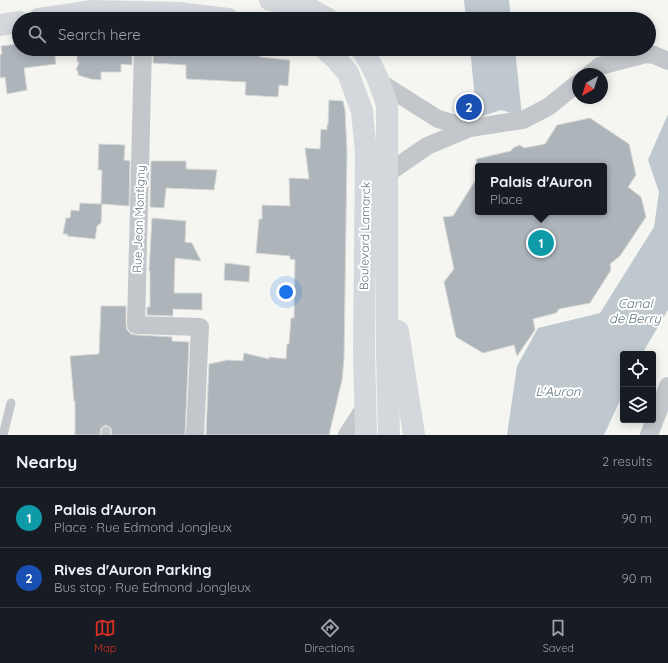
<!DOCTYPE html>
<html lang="en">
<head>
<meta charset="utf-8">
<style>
	:root { --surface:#171b24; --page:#242831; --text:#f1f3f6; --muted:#9ea1a6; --line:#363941; --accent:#d93025 }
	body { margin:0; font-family:Quicksand,sans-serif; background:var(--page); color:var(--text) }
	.controls { position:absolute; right:12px; bottom:12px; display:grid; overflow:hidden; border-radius:4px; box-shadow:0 2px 10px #0003 }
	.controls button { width:36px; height:36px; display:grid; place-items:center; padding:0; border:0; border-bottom:1px solid var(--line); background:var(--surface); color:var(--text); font:20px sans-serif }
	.compass { position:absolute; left:572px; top:68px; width:36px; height:36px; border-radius:50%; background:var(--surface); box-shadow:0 2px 10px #0003; rotate:219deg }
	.you { position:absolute; left:286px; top:292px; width:14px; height:14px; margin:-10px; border:3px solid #fff; border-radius:50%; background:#1a73e8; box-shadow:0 0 0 6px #1a73e833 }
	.badge { display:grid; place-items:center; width:26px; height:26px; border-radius:50%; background:var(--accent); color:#fff; font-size:13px; font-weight:700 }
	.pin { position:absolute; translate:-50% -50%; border:2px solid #fff; box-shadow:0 1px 4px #0006 }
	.popup { position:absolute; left:475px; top:163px; width:132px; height:52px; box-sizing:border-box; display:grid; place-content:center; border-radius:4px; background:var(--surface); filter:drop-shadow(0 1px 3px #0005); font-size:13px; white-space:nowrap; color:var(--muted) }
	.popup b { font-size:15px; color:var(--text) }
	.popup::after { content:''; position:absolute; left:50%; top:100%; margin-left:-8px; border:8px solid transparent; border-top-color:var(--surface) }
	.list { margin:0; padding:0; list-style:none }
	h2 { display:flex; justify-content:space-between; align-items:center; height:52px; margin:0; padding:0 16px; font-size:17px }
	h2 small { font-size:13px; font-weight:400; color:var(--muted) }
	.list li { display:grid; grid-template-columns:26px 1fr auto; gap:12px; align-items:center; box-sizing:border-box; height:60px; padding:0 16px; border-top:1px solid var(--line) }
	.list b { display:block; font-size:15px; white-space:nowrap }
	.list p { margin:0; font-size:13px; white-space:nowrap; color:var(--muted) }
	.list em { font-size:13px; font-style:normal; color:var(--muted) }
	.icon { flex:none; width:22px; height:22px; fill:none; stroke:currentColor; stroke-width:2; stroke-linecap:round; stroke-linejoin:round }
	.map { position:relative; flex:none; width:668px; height:435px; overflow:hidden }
	.search { position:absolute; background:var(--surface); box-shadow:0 2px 10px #0003; left:12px; right:12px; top:12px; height:44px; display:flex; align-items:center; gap:10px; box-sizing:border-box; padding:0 14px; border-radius:22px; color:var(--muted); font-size:15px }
	.sheet { height:172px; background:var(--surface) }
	nav { display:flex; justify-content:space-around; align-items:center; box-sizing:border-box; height:56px; border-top:1px solid var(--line); background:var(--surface); font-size:11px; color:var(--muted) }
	nav a { display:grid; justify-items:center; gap:2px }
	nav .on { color:var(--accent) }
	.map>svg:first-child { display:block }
</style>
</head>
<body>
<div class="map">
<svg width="668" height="435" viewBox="0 0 668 435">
	<rect width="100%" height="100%" fill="#f5f6f2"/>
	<g fill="#bec8ce">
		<path d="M464,0H509L511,19H466Z"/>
		<path d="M470,49H515L522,116L501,110L477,118Z"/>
		<path d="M668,114V310L642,354H623V394L604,435H507L517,366L538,328L600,313L654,227L659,192L648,160Z"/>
	</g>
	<g fill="#adb4ba" stroke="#d7d7d4">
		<path d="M19,44V49H54L56,64L24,68L27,90L7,94L5,77L0,78V55L2,54L1,46Z"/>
		<path d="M77,49H132V65L121,64V72H101V80L91,79L78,75V71L76,70L79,62H77Z"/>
		<path d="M153,49H261L260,57L290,60L288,86L279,85L278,97L245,95L246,82L187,79L186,78V65L153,63Z"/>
		<path d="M329,100L343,101L345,110L347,152L344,359L342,380L329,435H206L209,364L228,360L243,361L244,353L269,359V357L286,359L287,344H289L291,318H294L295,260L290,259V256L256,253L259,219H262V205L290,206L289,178L309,179L305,148L320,149L321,129L327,130V125H328Z"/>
		<path d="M590,118L629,144L636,175L628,187L641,197L646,217L620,256L610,264L611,270L590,303L559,309L556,313L533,319L535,330L517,356L514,345L483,353L456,337L444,282L454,269L443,217L453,216L478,176V212H604V166H477L476,159L511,151L513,148L520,145L524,148L545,144L557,125Z"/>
		<path d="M99,144L125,145L124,160L130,161L129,206L102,204L101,223L97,226L95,239L67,236L68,234H63L66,218H70L71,210L79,211L80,203L101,204L102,170H98Z"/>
		<path d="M151,161H186V169L217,170L214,190L166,188L164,208L150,207Z"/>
		<path d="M152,218L186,221L185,242L192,243L201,261L175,258L174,293H202V310L173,309V316L147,315V307H150V271H149Z"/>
		<path d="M225,263L250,266L249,282L224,280Z"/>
		<path d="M101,306H126V325L127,330L131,334L136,335L172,337V341L189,342L185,435H112L111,428L106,425L101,428L100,435H75V401H74L70,356L99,354Z"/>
	</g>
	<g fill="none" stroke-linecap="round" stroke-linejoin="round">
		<g stroke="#c3c6ca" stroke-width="9">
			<path d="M3,435L11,403"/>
			<path d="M106,435V431"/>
		</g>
		<g stroke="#c3c6ca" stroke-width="18">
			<path d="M143,49L136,325L200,327L195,435"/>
			<path d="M590,74L600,66L646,54L654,55L668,61"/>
			<path d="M381,83L438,119L470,128"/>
			<path d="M388,173L427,146L470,128L523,120L548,107L578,83"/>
			<path d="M347,435L365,407"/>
			<path d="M649,435L668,386"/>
		</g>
		<g stroke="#d4d8dc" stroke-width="22">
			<path d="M270,0L301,4L328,19"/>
			<path d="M39,19L93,11L179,13L228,19"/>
			<path d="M0,25L19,22"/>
			<path d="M325,49L336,59L348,73L362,111L366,153L364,352L366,435"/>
			<path d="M361,49C374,66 381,85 387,105V352L389,435"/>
			<path d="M398,331L414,435"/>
		</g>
	</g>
	<g text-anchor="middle" stroke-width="4" stroke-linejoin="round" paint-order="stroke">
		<g font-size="12" fill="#637384" stroke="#fff">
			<text transform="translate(139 219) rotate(-88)" y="4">Rue Jean Montigny</text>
			<text transform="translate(365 236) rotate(-89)" y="4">Boulevard Lamarck</text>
		</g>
		<g font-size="13" font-style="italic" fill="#5f7681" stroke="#fff">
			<text x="635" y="308">Canal<tspan x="635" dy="15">de Berry</tspan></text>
			<text x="558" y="396">L'Auron</text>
		</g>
	</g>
</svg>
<div class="controls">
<button><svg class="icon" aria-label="locate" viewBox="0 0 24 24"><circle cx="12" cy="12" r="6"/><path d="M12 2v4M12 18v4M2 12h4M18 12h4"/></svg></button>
<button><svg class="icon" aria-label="layers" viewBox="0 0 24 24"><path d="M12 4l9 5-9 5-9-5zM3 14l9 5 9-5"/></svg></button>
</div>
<svg class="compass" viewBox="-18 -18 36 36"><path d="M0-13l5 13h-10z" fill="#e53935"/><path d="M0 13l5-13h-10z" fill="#9ea1a6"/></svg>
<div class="you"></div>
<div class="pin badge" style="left:541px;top:243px;background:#0f9aa8">1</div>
<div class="popup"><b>Palais d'Auron</b>Place</div>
<div class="pin badge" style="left:469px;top:107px;background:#1a4fb4">2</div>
<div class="search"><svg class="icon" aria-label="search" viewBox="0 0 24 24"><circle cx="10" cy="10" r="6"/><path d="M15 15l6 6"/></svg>Search here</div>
</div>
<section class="sheet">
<h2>Nearby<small>2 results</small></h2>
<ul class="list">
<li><span class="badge" style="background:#0f9aa8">1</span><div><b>Palais d'Auron</b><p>Place · Rue Edmond Jongleux</p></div><em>90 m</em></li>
<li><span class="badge" style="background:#1a4fb4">2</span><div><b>Rives d'Auron Parking</b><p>Bus stop · Rue Edmond Jongleux</p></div><em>90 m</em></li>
</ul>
</section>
<nav>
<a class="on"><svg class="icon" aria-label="map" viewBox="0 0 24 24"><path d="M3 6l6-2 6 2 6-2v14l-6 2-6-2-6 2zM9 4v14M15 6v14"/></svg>Map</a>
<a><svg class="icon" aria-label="directions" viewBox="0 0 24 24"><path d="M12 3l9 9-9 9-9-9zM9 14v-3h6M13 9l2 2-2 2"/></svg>Directions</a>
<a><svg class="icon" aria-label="saved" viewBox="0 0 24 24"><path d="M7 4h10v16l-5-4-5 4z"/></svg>Saved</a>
</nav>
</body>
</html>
